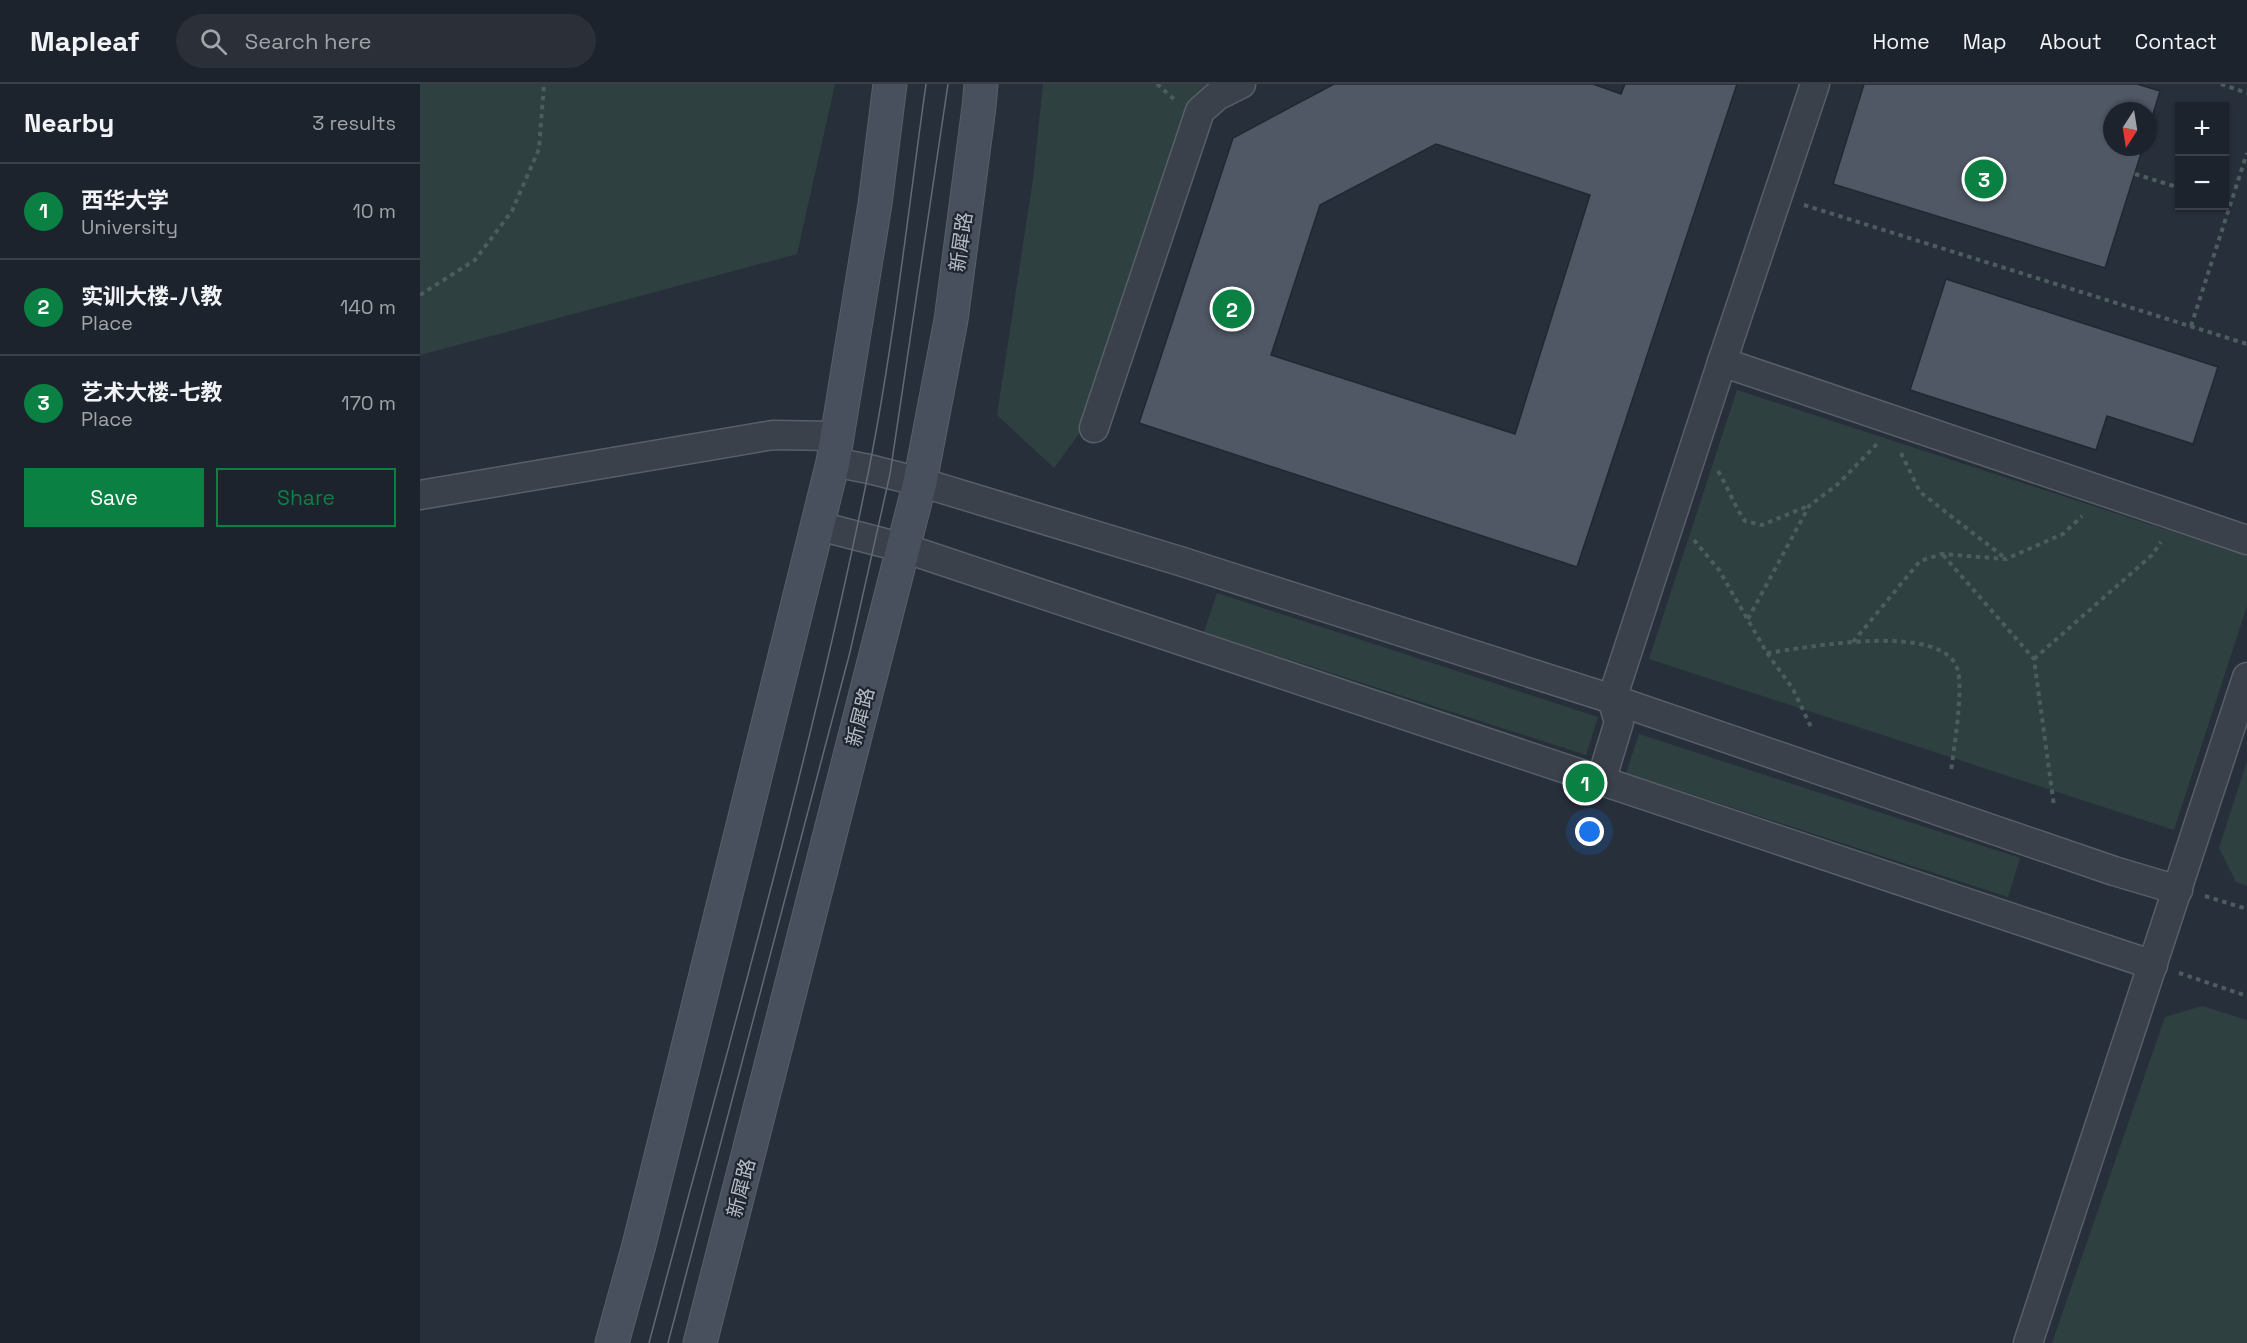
<!DOCTYPE html>
<html lang="en">
<head>
<meta charset="utf-8">
<style>
	:root { --surface:#1d232c; --page:#2a2f38; --text:#f1f3f6; --muted:#a0a4a9; --line:#3b4048; --accent:#0b8043 }
	body { margin:0; font-family:"Space Grotesk","Noto Sans SC",sans-serif; background:var(--page); color:var(--text) }
	.controls { position:absolute; right:18px; top:18px; display:grid; overflow:hidden; border-radius:0px; box-shadow:0 2px 4px #0004 }
	.controls button { width:54px; height:54px; display:grid; place-items:center; padding:0; border:0; border-bottom:2px solid var(--line); background:var(--surface); color:var(--text); font:30px sans-serif }
	.compass { position:absolute; left:1683px; top:18px; width:54px; height:54px; border-radius:50%; background:var(--surface); box-shadow:0 2px 4px #0004; rotate:192deg }
	.you { position:absolute; left:1170px; top:748px; width:21px; height:21px; margin:-15px; border:4px solid #fff; border-radius:50%; background:#1a73e8; box-shadow:0 0 0 9px #1a73e833 }
	.badge { display:grid; place-items:center; width:39px; height:39px; border-radius:50%; background:var(--accent); color:#fff; font-size:20px; font-weight:700 }
	.pin { position:absolute; translate:-50% -50%; border:3px solid #fff; box-shadow:0 2px 6px #0006 }
	.list { margin:0; padding:0; list-style:none }
	h2 { display:flex; justify-content:space-between; align-items:center; height:78px; margin:0; padding:0 24px; font-size:26px }
	h2 small { font-size:20px; font-weight:400; color:var(--muted) }
	.list li { display:grid; grid-template-columns:39px 1fr auto; gap:18px; align-items:center; box-sizing:border-box; height:96px; padding:0 24px; border-top:2px solid var(--line) }
	.list b { display:block; font-size:22px; white-space:nowrap }
	.list p { margin:0; font-size:20px; white-space:nowrap; color:var(--muted) }
	.list em { font-size:20px; font-style:normal; color:var(--muted) }
	.actions { display:flex; gap:12px; padding:18px 24px }
	.actions a { flex:1; padding:14px 0; border:2px solid var(--accent); border-radius:0px; text-align:center; font-size:21px; color:var(--accent) }
	.actions .main { background:var(--accent); color:#fff }
	.icon { flex:none; width:33px; height:33px; fill:none; stroke:currentColor; stroke-width:2; stroke-linecap:round; stroke-linejoin:round }
	.map { position:relative; flex:none; width:1827px; height:1259px; overflow:hidden }
	header { display:flex; align-items:center; gap:36px; box-sizing:border-box; height:84px; padding:0 30px; background:var(--surface); border-bottom:2px solid var(--line) }
	header strong { font-size:28px }
	nav { display:flex; gap:33px; margin-inline-start:auto; font-size:21px }
	.search { width:420px; height:54px; background:var(--page); display:flex; align-items:center; gap:15px; box-sizing:border-box; padding:0 21px; border-radius:33px; color:var(--muted); font-size:22px }
	main { display:flex }
	aside { flex:1; background:var(--surface) }
	.map>svg:first-child { display:block }
</style>
</head>
<body>
<header>
<strong>Mapleaf</strong>
<div class="search"><svg class="icon" aria-label="search" viewBox="0 0 24 24"><circle cx="10" cy="10" r="6"/><path d="M15 15l6 6"/></svg>Search here</div>
<nav><a>Home</a><a>Map</a><a>About</a><a>Contact</a></nav>
</header>
<main>
<aside>
<h2>Nearby<small>3 results</small></h2>
<ul class="list">
<li><span class="badge">1</span><div><b>西华大学</b><p>University</p></div><em>10 m</em></li>
<li><span class="badge">2</span><div><b>实训大楼-八教</b><p>Place</p></div><em>140 m</em></li>
<li><span class="badge">3</span><div><b>艺术大楼-七教</b><p>Place</p></div><em>170 m</em></li>
</ul>
<div class="actions"><a class="main">Save</a><a>Share</a></div>
</aside>
<div class="map">
<svg width="1827" height="1259" viewBox="0 0 1827 1259">
	<rect width="100%" height="100%" fill="#272f3a"/>
	<g fill="#2f4041">
		<path d="M0,0H415L377,170L0,271Z"/>
		<path d="M623,0H799L767,22L759,42L661,347L634,384L577,331L613,95Z"/>
		<path d="M1317,306L1827,472V522L1754,746L1229,575Z"/>
		<path d="M797,509L1178,633L1166,671L784,548Z"/>
		<path d="M1219,650L1600,774L1588,813L1206,689Z"/>
		<path d="M1827,677V802L1816,798L1799,764Z"/>
		<path d="M1782,922L1827,936V1259H1632L1745,933Z"/>
	</g>
	<g fill="#505865" stroke="#212832" stroke-width="1.5" fill-rule="evenodd">
		<path d="M914,0H1173L1201,10L1205,0H1317L1157,483L719,339L813,54ZM1016,60L1170,111L1095,350L851,271L900,121Z"/>
		<path d="M1444,0H1717L1740,7L1728,47V27H1692V63H1723L1685,184L1413,100Z"/>
		<path d="M1526,195L1798,283L1773,360L1687,332L1676,366L1490,306Z"/>
	</g>
	<g fill="none" stroke-linecap="round" stroke-linejoin="round">
		<g stroke="#585f69" stroke-width="31">
			<g id="minor">
				<path d="M1395,0L1302,278L1827,456"/>
				<path d="M674,344L780,27L797,12L821,0"/>
				<path d="M413,378L449,385L500,398L763,478L1192,615L1694,787L1758,806"/>
				<path d="M0,411L353,351L417,352"/>
				<path d="M399,442L484,464L1733,881"/>
				<path d="M1181,697L1199,638L1192,615L1302,278"/>
				<path d="M1608,1259L1827,593"/>
			</g>
		</g>
		<g stroke="#585f69" stroke-width="35">
			<g id="secondary">
				<path d="M192,1259L219,1161L413,378L455,120L470,0"/>
				<path d="M280,1259L500,398L531,236L559,23L561,0"/>
			</g>
		</g>
		<g stroke="#4d5d5f" stroke-width="4" stroke-dasharray="4.5 4.5" stroke-linecap="butt">
			<path d="M737,0L754,15"/>
			<path d="M1801,0L1827,9"/>
			<path d="M1715,90L1760,104"/>
			<path d="M1384,121L1827,260"/>
			<path d="M0,211L55,176L92,127L119,65L124,0"/>
			<path d="M1771,242L1827,69"/>
			<path d="M1481,369L1500,408L1585,474"/>
			<path d="M1298,387C1308,404 1314,421 1325,437L1342,441L1388,422"/>
			<path d="M1274,456L1299,486L1347,569L1373,605L1391,643"/>
			<path d="M1523,471L1614,575L1634,722"/>
			<path d="M1328,535L1389,422L1418,400L1457,360"/>
			<path d="M1433,558L1500,477L1522,470L1586,475L1643,450L1662,432"/>
			<path d="M1347,569C1385,564 1526,536 1538,587C1543,611 1534,662 1531,688"/>
			<path d="M1614,575L1732,471L1741,458"/>
			<path d="M1785,812L1827,825"/>
			<path d="M1759,889L1827,912"/>
		</g>
		<use href="#minor" stroke="#3a414b" stroke-width="28"/>
		<use href="#secondary" stroke="#49505d" stroke-width="33"/>
		<g stroke="#626a76" stroke-width="1.5">
			<path d="M229,1259C306,969 390,680 449,385C474,258 488,128 506,0"/>
			<path d="M248,1259L430,568L470,390L528,0"/>
		</g>
	</g>
	<g text-anchor="middle" stroke-width="4.5" stroke-linejoin="round" paint-order="stroke">
		<g font-size="20" fill="#b6bcc6" stroke="#1f2630">
			<text transform="translate(541 158) rotate(-82)" y="7">新犀路</text>
			<text transform="translate(440 633) rotate(-76)" y="7">新犀路</text>
			<text transform="translate(321 1104) rotate(-76)" y="7">新犀路</text>
		</g>
	</g>
</svg>
<div class="controls">
<button>+</button>
<button>−</button>
</div>
<svg class="compass" viewBox="-18 -18 36 36"><path d="M0-13l5 13h-10z" fill="#e53935"/><path d="M0 13l5-13h-10z" fill="#a0a4a9"/></svg>
<div class="you"></div>
<div class="pin badge" style="left:1165px;top:699px">1</div>
<div class="pin badge" style="left:812px;top:225px">2</div>
<div class="pin badge" style="left:1564px;top:95px">3</div>
</div>
</main>
</body>
</html>
